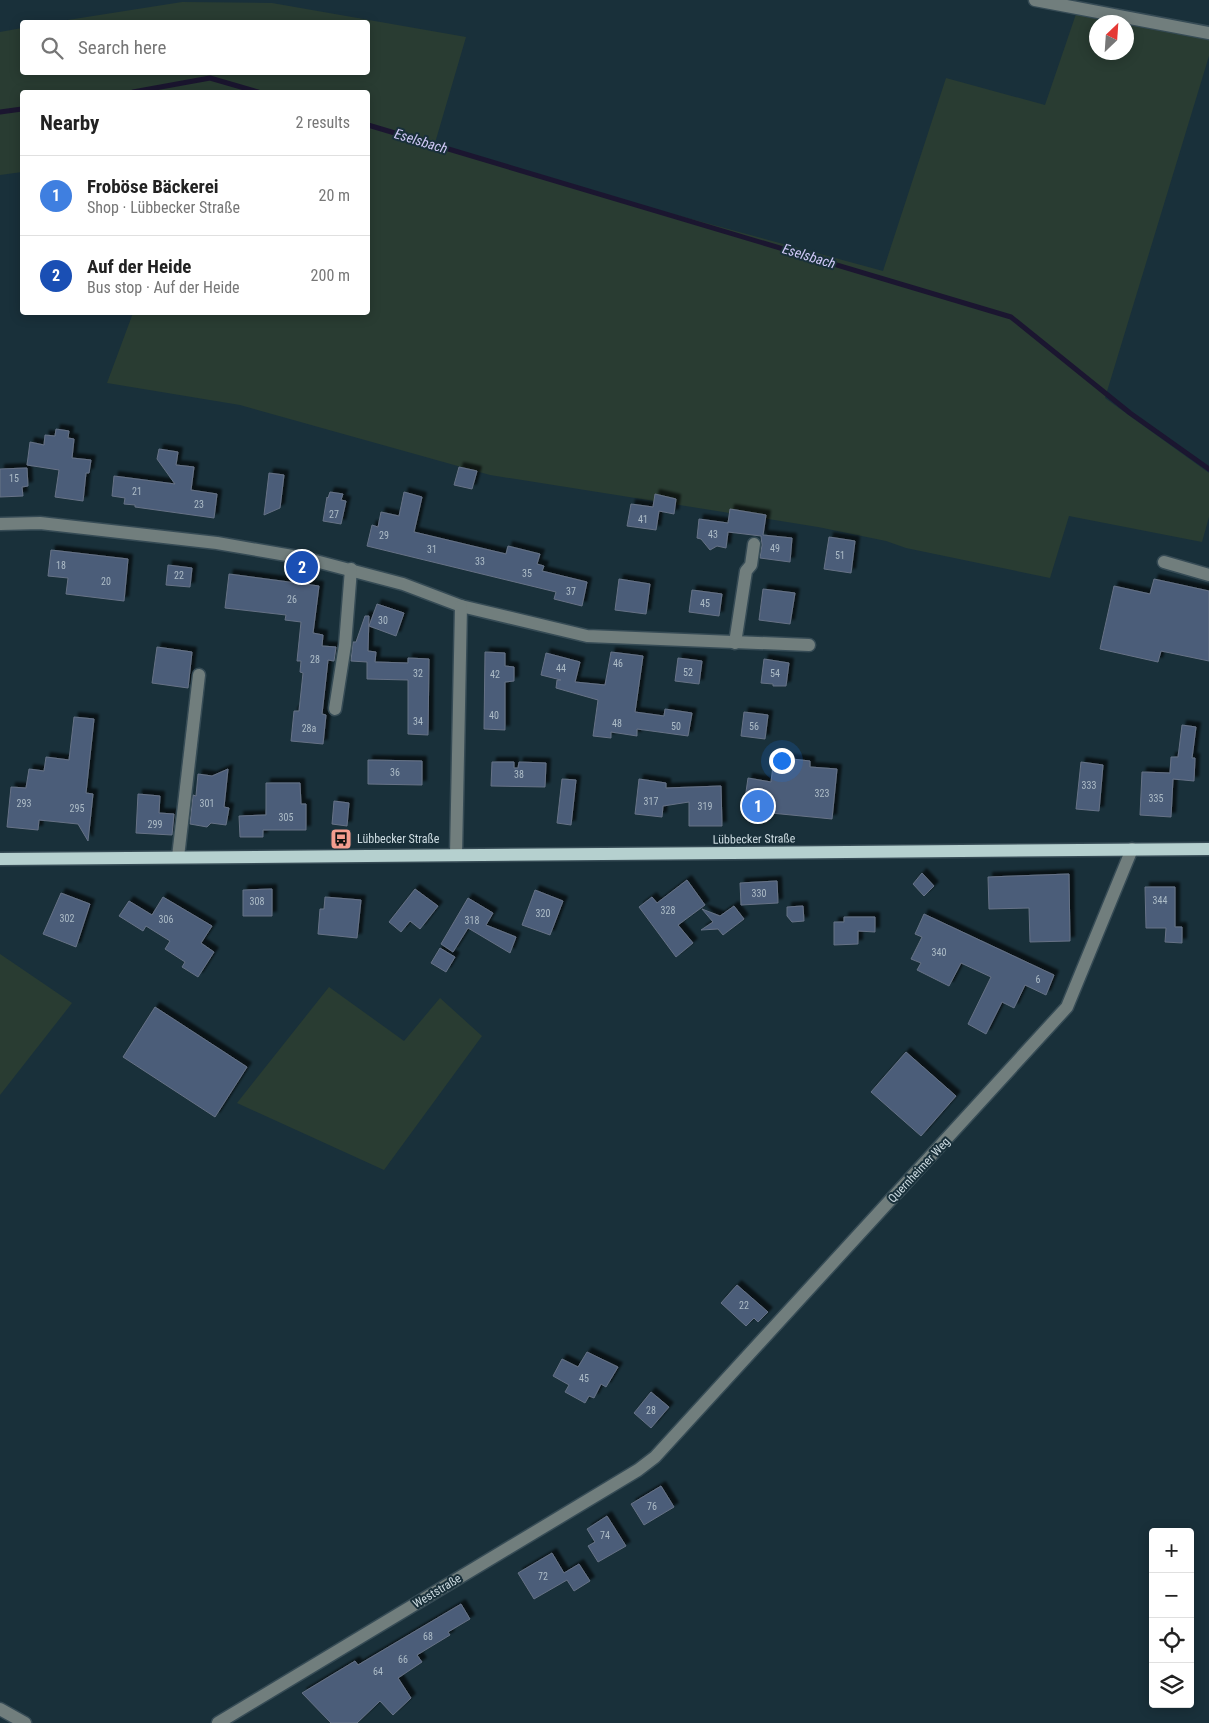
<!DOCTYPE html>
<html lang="en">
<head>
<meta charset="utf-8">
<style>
	:root { --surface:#fff; --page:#f2f2f2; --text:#222; --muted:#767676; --line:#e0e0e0; --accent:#815953 }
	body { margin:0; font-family:"Roboto Condensed",sans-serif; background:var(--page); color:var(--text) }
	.controls { position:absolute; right:15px; bottom:15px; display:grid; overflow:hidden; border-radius:5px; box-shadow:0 2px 12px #0003 }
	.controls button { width:45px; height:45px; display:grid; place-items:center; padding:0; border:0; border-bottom:1px solid var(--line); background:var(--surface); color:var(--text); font:25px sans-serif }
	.compass { position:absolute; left:1089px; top:15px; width:45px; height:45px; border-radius:50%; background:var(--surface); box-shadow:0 2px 12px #0003; rotate:25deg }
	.you { position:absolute; left:781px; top:760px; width:18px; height:18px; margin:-12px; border:4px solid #fff; border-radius:50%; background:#1a73e8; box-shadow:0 0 0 8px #1a73e833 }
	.badge { display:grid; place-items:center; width:32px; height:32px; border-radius:50%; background:var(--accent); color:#fff; font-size:16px; font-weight:700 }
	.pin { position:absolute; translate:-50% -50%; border:2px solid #fff; box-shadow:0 1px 5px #0006 }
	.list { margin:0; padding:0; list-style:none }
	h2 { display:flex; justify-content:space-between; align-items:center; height:65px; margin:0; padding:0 20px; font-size:21px }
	h2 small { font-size:16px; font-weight:400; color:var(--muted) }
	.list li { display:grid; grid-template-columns:32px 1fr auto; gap:15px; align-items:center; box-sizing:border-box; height:80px; padding:0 20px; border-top:1px solid var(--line) }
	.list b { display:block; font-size:19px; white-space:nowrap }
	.list p { margin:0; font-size:16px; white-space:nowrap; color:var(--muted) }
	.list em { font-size:16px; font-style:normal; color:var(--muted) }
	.icon { flex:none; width:28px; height:28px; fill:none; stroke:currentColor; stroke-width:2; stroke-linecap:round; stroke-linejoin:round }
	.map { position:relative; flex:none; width:1209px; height:1723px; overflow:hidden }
	.search { position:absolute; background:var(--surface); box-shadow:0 2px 12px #0003; left:20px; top:20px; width:350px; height:55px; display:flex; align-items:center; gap:12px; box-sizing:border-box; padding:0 18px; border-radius:5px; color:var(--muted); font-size:19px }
	.panel { position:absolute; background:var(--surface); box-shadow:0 2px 12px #0003; left:20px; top:90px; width:350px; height:225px; border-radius:5px }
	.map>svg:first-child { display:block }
</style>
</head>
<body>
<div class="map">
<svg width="1209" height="1723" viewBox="0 0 1209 1723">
	<defs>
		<filter id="shadow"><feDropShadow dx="4.5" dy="-4.5" stdDeviation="1" flood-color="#0009"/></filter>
	</defs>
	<rect width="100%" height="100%" fill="#19303a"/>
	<g fill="#293c32" fill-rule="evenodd">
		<path d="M182,2L272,3L466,37L435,143L544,179L883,271L946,78L1045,105L1077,11L1209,40V56L1105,398L1209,473V517L1202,542L1069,516L1050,578L906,548L886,541L818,527L490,475L240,405L107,383L133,313L368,312V92H22V172L0,175V32L22,28V72H368V22H55ZM1096,22H1126V52H1096Z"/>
		<path d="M0,954L72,1003L0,1095Z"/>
		<path d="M329,987L404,1041L440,998L482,1036L384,1170L237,1103Z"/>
	</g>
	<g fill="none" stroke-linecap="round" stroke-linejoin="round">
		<g stroke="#1b1630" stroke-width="5">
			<path d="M133,92L210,78L258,92"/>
			<path d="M0,112L22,109"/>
			<path d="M368,125L1011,317L1130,413L1209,469"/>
		</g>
	</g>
	<g fill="#4c5d79" stroke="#667286" filter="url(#shadow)">
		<path d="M56,429L69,431L68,438L74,439L72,458L91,460L89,473H86L83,501L55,497L59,470L27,465L30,442L44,445L45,435L55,436Z"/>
		<path d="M159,449L178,452L176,465L194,467L191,490L217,494L214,518L135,507V505L124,504L125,498L112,496L114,476L175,484L157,459Z"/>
		<path d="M459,467L477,471L472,489L454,485Z"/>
		<path d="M27,468L28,486L22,487L23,496L0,497V469Z"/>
		<path d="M269,473L284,475L280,508L264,515Z"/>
		<path d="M330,492L343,494L341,500L346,501L341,524L323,521L327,497L328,498Z"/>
		<path d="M404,492L422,497L414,532L506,554L508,546L540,554L537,564L544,566L542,571L587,582L582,606L554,599L556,592L367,546L372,525L378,527L381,512L399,516Z"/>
		<path d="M655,494L676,499L674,514L659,511L656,530L627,526L631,504L653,507Z"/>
		<path d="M730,509L766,515L763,535L792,538L790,562L760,558L762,545L761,536L728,532L726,548L717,546L710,550L701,539L697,538L699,519L728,523Z"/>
		<path d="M829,537L855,541L851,573L824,569Z"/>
		<path d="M51,550L128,559L124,601L66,594L68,578L48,576Z"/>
		<path d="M168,565L192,568L190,587L166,585Z"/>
		<path d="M229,574L319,586L313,633L323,635L322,646L336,647L334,661L328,660L322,714L326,715L323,744L291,741L294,711H299L303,673L300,672L301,661H297L301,622L285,620L286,615L225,608Z"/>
		<path d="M619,579L650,584L646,614L615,610Z"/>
		<path d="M1154,579L1209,591V661L1161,651L1158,662L1100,649L1114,586L1150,594Z"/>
		<path d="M763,589L795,593L790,624L759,620Z"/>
		<path d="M692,590L722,594L719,616L689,612Z"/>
		<path d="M377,604L404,613L396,636L369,626Z"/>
		<path d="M365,616H369L368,651L376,652L375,662L408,663V658L429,659L428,735L408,734V680L367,679V662L351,661L353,642H356Z"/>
		<path d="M157,647L192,652L188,688L152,683Z"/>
		<path d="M485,652L505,653V666L514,667V681L505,682V730L484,729Z"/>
		<path d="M611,652L643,656L635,712L664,716L665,709L692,713L688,736L637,729V736L611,732V738L593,736L598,700L556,688L557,680H561L541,675L546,653L580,662L575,682L605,685Z"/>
		<path d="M678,658L702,661L699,684L675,681Z"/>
		<path d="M764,659L789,663L786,686H773V684L761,683Z"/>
		<path d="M744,712L768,715L765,739L741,736Z"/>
		<path d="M74,717L94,719L86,793L93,794L88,841L78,824L39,820L38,830L7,827L11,787L26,788L29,769L44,771L46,757L69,760Z"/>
		<path d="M1182,725L1196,727L1192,758H1195L1194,781L1173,779L1171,817L1140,815L1142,772L1170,773L1171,757H1178Z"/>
		<path d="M774,757L810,761V767L837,769L832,819L771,813V817L743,813L748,778L771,782Z"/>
		<path d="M368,760L422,761V785L368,784Z"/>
		<path d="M492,762H514V768H518L519,762L546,763L545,787L491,786Z"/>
		<path d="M1081,762L1103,765L1099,811L1076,809Z"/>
		<path d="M228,769L224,807L229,808L226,825L211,823L207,827L190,824L193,795L196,796L198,774L212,776Z"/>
		<path d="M562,779L576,780L571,825L557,823Z"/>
		<path d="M639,779L666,783V788L721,786L722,826H689V802L663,806L662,817L635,814Z"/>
		<path d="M266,783H300L301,804H306V830H263V837H240L239,816L266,815Z"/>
		<path d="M138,794L160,796L159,813L174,814L172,835L136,833Z"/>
		<path d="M334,801L349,803L347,826L332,824Z"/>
		<path d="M922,873L934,886L924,896L913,884Z"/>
		<path d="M1069,874L1070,941L1030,942L1029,908L989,909L988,877Z"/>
		<path d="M687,880L705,905L678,925L693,943L676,957L639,907L652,897L657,903Z"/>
		<path d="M777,881L778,903L741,905L740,883Z"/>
		<path d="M1145,887H1175V927H1182V943L1165,942L1166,928H1146Z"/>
		<path d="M272,889V916H243V890Z"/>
		<path d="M415,889L438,906L420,929L410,921L401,932L389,922Z"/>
		<path d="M535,890L563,901L550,935L522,925Z"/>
		<path d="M61,893L90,904L76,947L43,934Z"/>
		<path d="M163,897L212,926L201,943L214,952L198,977L182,967L185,962L165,949L170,941L146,926L143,931L119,916L129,901L152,915Z"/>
		<path d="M325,897L361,900L357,938L318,934L320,909H324Z"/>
		<path d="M468,898L493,913L486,925L516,937L510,953L468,928L453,952L441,944Z"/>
		<path d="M734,906L744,919L723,935L718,929L701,930L713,922L702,909L720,916Z"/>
		<path d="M803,906L804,921L792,922L787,916V907Z"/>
		<path d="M924,914L1054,975L1046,995L1025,985L1014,1008L1002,1002L986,1034L968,1024L991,977L961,963L949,986L917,970L921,963L911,959L922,937L915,934Z"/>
		<path d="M844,917H875V932L858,931V944L834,945V922H844Z"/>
		<path d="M440,948L455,957L446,972L431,963Z"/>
		<path d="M155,1007L247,1067L215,1117L123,1057Z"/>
		<path d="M906,1052L956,1096L921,1136L871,1092Z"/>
		<path d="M737,1285L768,1312L758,1322L754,1318L746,1326L721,1303Z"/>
		<path d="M587,1352L618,1367L606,1387L601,1384L594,1398L589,1396L585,1403L565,1392L569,1385L553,1376L562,1359L578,1367Z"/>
		<path d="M651,1392L669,1407L651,1428L634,1413Z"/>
		<path d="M661,1486L674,1507L644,1525L631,1504Z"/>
		<path d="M607,1516L626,1546L598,1562L588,1546L595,1542L587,1529Z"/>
		<path d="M552,1553L564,1573L579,1564L590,1581L574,1591L567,1580L534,1599L518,1573Z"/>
		<path d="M461,1604L470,1619L448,1632L450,1635L417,1655L422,1662L398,1678L411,1698L393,1715L380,1701L357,1723H331L302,1693L355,1661L358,1665Z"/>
	</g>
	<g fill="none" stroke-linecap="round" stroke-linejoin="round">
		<g stroke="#364b55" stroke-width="15">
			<g id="minor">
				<path d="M1035,0L1209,33"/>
				<path d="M0,524L40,523L217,543L304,558L403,584L461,606L587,636L809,645"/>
				<path d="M1164,562L1209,575"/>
				<path d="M735,643L746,571L751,565L754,544"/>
				<path d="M335,709L345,645L351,569"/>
				<path d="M456,855L461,606"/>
				<path d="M178,857L199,675"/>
				<path d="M0,1709L25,1723"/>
				<path d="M218,1723L638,1470L655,1457L1067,1007L1132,849"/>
			</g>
		</g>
		<g stroke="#364b55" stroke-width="15">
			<path id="major" d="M0,859L1209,849"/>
		</g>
		<use href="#minor" stroke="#717e7d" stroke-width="12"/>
		<use href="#major" stroke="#b5d0cf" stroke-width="12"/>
	</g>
	<defs>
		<g id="bus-square" transform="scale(1.125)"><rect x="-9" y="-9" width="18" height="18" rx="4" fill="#f59d8f" stroke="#19303a"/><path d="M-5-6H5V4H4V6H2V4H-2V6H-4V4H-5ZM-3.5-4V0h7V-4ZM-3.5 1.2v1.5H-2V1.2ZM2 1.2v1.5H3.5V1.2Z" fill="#111"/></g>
	</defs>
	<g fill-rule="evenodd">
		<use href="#bus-square" x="341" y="839"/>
	</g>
	<g text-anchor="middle" stroke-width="4" stroke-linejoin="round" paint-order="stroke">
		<g font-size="10" fill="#adbcc7">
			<text x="14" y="482">15</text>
			<text x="137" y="495">21</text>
			<text x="199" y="508">23</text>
			<text x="334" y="518">27</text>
			<text x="643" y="523">41</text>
			<text x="713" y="538">43</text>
			<text x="384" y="539">29</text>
			<text x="775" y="552">49</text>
			<text x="432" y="553">31</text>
			<text x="840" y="559">51</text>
			<text x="480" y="565">33</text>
			<text x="61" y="569">18</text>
			<text x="527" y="577">35</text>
			<text x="179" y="579">22</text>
			<text x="106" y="585">20</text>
			<text x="571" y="595">37</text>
			<text x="292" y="603">26</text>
			<text x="705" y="607">45</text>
			<text x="383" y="624">30</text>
			<text x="315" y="663">28</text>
			<text x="618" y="667">46</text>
			<text x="561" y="672">44</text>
			<text x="688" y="676">52</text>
			<text x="418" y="677">32</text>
			<text x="775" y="677">54</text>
			<text x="495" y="678">42</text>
			<text x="494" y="719">40</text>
			<text x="418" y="725">34</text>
			<text x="617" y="727">48</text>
			<text x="676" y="730">50</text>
			<text x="754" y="730">56</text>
			<text x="309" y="732">28a</text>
			<text x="395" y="776">36</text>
			<text x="519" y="778">38</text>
			<text x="1089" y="789">333</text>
			<text x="822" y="797">323</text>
			<text x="1156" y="802">335</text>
			<text x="651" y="805">317</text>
			<text x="24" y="807">293</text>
			<text x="207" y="807">301</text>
			<text x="705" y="810">319</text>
			<text x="77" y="812">295</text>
			<text x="286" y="821">305</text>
			<text x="155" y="828">299</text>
			<text x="759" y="897">330</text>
			<text x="1160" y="904">344</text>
			<text x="257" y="905">308</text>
			<text x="668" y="914">328</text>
			<text x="543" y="917">320</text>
			<text x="67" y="922">302</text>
			<text x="166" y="923">306</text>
			<text x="472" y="924">318</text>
			<text x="939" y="956">340</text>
			<text x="1038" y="983">6</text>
			<text x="744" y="1309">22</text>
			<text x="584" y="1382">45</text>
			<text x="651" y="1414">28</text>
			<text x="652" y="1510">76</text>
			<text x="605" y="1539">74</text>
			<text x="543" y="1580">72</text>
			<text x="428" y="1640">68</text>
			<text x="403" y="1663">66</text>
			<text x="378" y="1675">64</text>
		</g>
		<g font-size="12" fill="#cddbe1" stroke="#19303a" text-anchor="start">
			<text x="357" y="843">Lübbecker Straße</text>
		</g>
		<g font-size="12" fill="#cddbe1" stroke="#19303a">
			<text transform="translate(754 839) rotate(-1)" y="4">Lübbecker Straße</text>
			<text transform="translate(919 1170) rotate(-47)" y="4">Quernheimer Weg</text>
			<text transform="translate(437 1591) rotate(-31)" y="4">Weststraße</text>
		</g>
		<g font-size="14" font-style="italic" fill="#cfc8f6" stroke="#19303a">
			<text transform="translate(421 141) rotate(17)" y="5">Eselsbach</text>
			<text transform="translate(809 256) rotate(17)" y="5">Eselsbach</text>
		</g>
	</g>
</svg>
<div class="controls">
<button>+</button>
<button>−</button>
<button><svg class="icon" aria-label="locate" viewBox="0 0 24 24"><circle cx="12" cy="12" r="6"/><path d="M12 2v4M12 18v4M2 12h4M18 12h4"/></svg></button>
<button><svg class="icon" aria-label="layers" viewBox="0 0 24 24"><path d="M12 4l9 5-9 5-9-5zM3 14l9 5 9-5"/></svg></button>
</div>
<svg class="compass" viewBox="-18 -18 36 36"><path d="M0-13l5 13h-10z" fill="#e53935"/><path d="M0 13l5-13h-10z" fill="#767676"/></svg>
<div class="you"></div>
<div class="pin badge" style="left:758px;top:806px;background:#3f7fe0">1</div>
<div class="pin badge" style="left:302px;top:567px;background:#1a4fb4">2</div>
<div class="search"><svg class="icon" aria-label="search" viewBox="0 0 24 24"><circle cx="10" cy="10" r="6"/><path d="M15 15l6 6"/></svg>Search here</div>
<section class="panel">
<h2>Nearby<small>2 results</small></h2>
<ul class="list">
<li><span class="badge" style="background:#3f7fe0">1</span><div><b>Froböse Bäckerei</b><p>Shop · Lübbecker Straße</p></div><em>20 m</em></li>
<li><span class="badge" style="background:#1a4fb4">2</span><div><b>Auf der Heide</b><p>Bus stop · Auf der Heide</p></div><em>200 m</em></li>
</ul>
</section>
</div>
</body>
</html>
